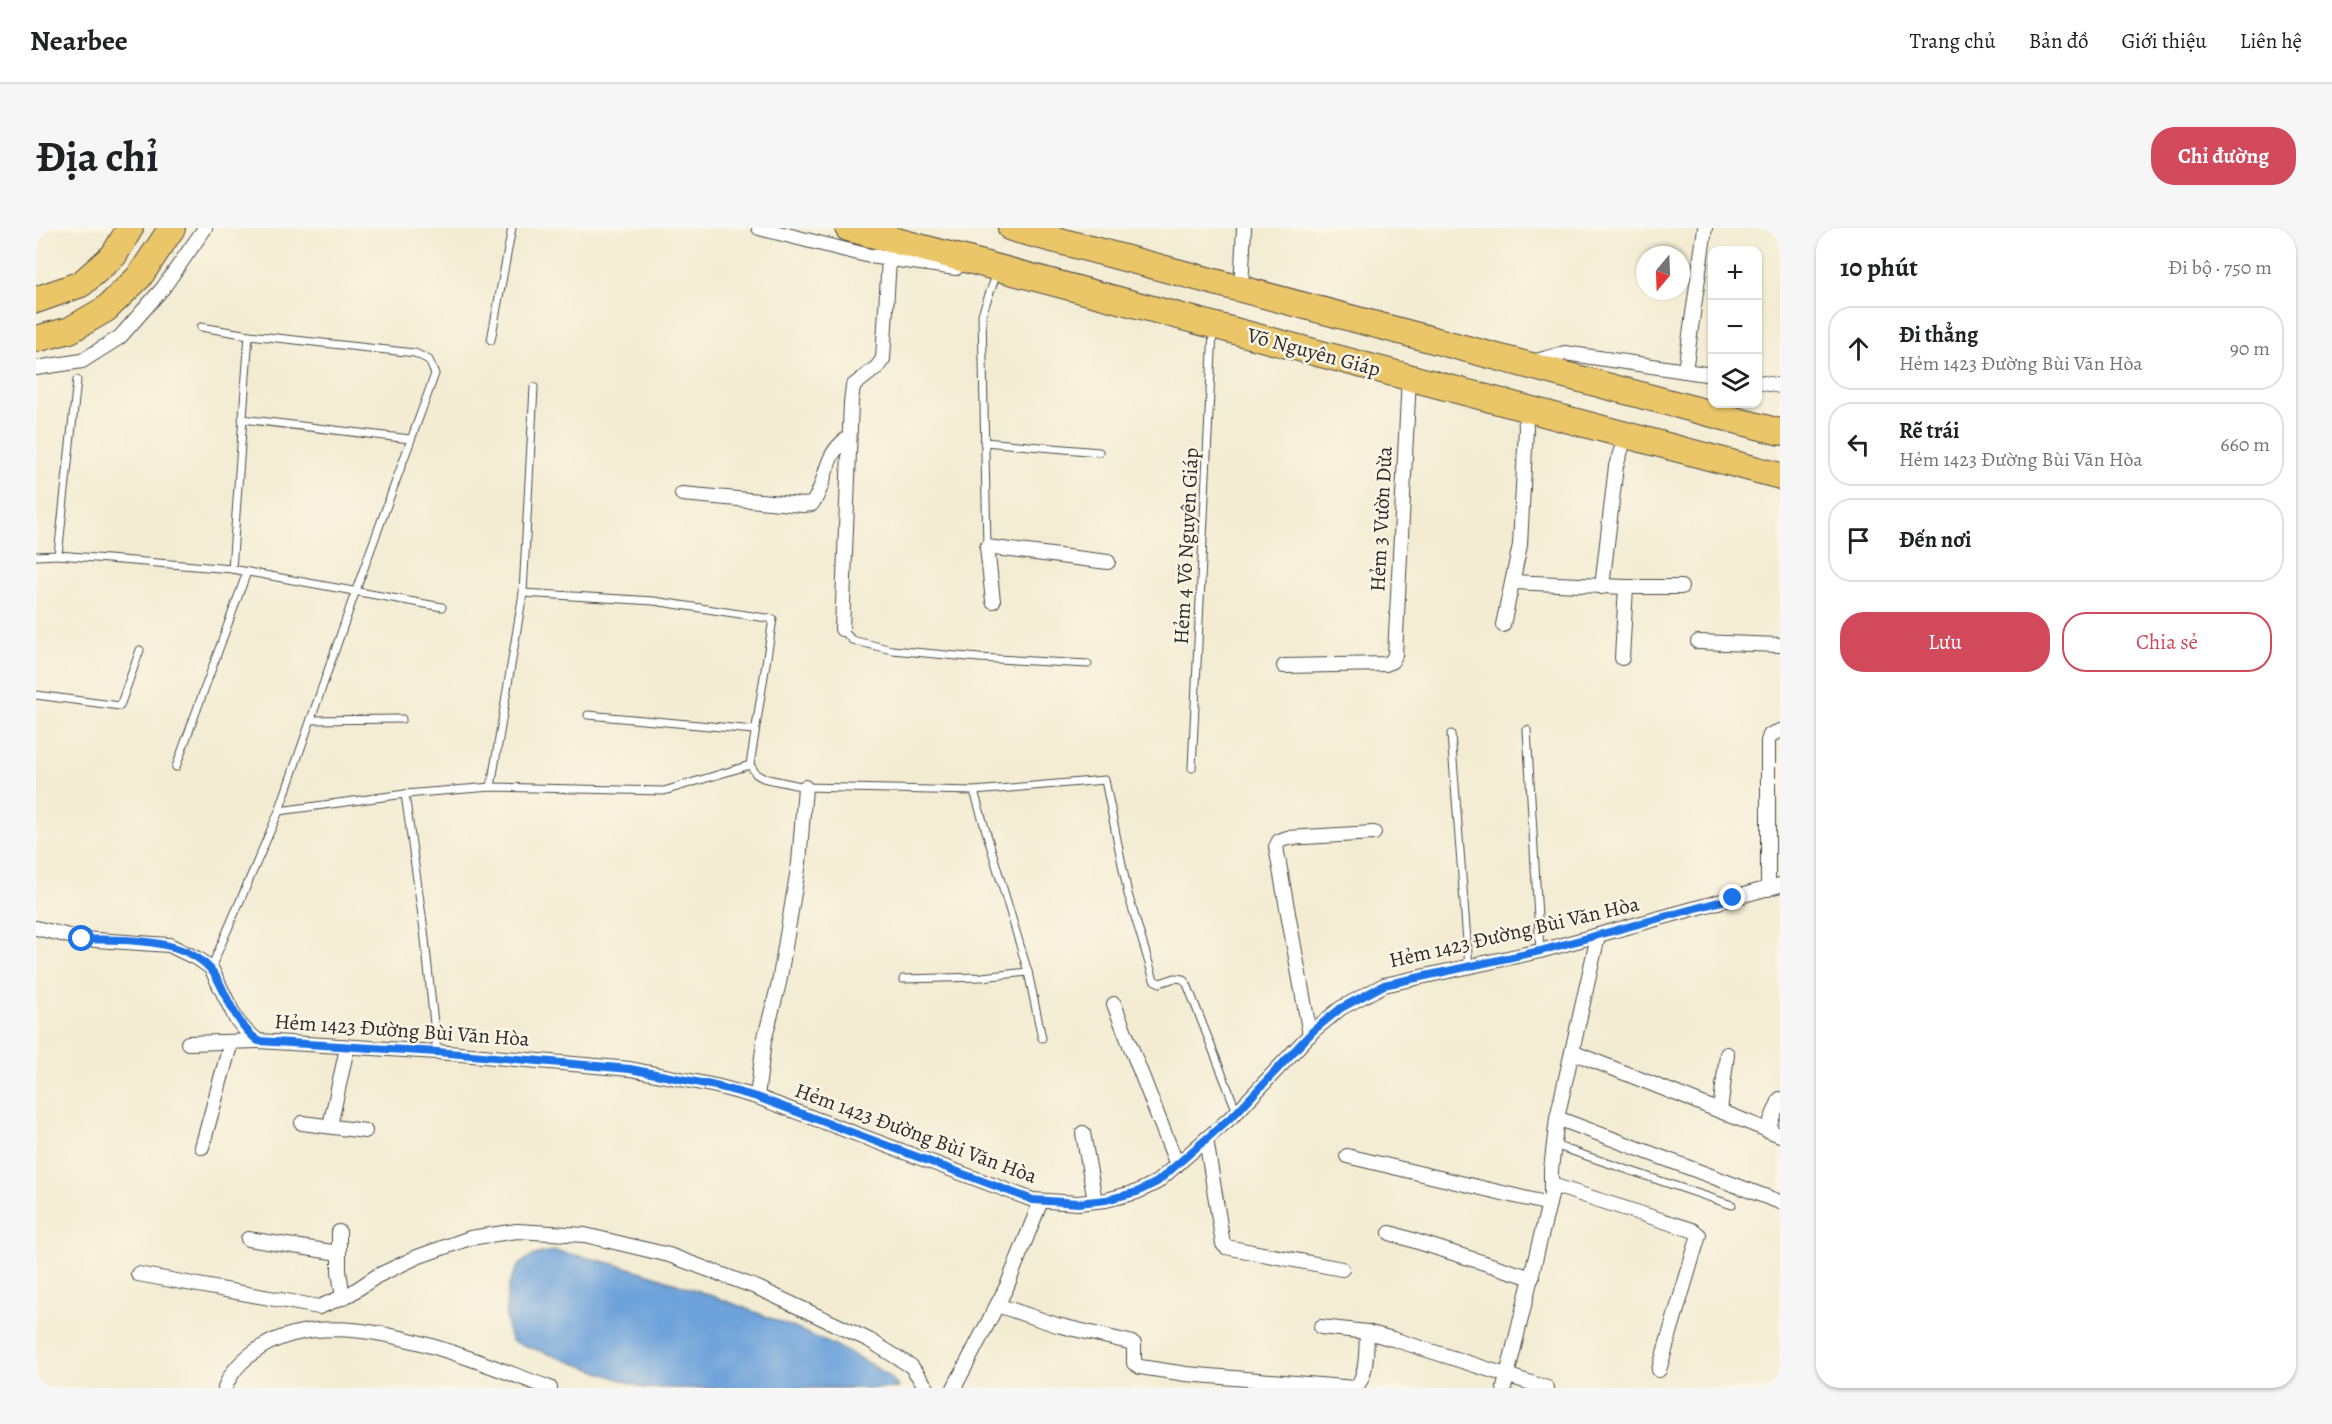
<!DOCTYPE html>
<html lang="vi">
<head>
<meta charset="utf-8">
<style>
	:root { --surface:#fff; --page:#f6f6f6; --text:#202124; --muted:#757577; --line:#e0e0e0; --accent:#d1495b }
	body { margin:0; font-family:Alegreya,serif; background:var(--page); color:var(--text) }
	.controls { position:absolute; right:18px; top:18px; display:grid; overflow:hidden; border-radius:12px; box-shadow:0 2px 4px #0004 }
	.controls button { width:54px; height:54px; display:grid; place-items:center; padding:0; border:0; border-bottom:2px solid var(--line); background:var(--surface); color:var(--text); font:30px sans-serif }
	.compass { position:absolute; left:1600px; top:18px; width:54px; height:54px; border-radius:50%; background:var(--surface); box-shadow:0 2px 4px #0004; rotate:199deg }
	.stop { position:absolute; width:18px; height:18px; margin:-14px; border:4px solid #1a73e8; border-radius:50%; background:#fff }
	.stop.end { background:#1a73e8; border-color:#fff; box-shadow:0 2px 6px #0008 }
	.list { margin:0; padding:0; list-style:none }
	h2 { display:flex; justify-content:space-between; align-items:center; height:78px; margin:0; padding:0 24px; font-size:26px }
	h2 small { font-size:20px; font-weight:400; color:var(--muted) }
	.list li { display:grid; grid-template-columns:39px 1fr auto; gap:18px; align-items:center; box-sizing:border-box; height:84px; margin:0 12px 12px; padding:0 12px; border:2px solid var(--line); border-radius:24px }
	.list b { display:block; font-size:22px; white-space:nowrap }
	.list p { margin:0; font-size:20px; white-space:nowrap; color:var(--muted) }
	.list em { font-size:20px; font-style:normal; color:var(--muted) }
	.actions { display:flex; gap:12px; padding:18px 24px }
	.actions a { flex:1; padding:14px 0; border:2px solid var(--accent); border-radius:24px; text-align:center; font-size:21px; color:var(--accent) }
	.actions .main { background:var(--accent); color:#fff }
	.icon { flex:none; width:33px; height:33px; fill:none; stroke:currentColor; stroke-width:2; stroke-linecap:round; stroke-linejoin:round }
	.map { position:relative; flex:none; width:1744px; height:1160px; overflow:hidden; border-radius:24px }
	header { display:flex; align-items:center; gap:36px; box-sizing:border-box; height:84px; padding:0 30px; background:var(--surface); border-bottom:2px solid var(--line) }
	header strong { font-size:28px }
	nav { display:flex; gap:33px; margin-inline-start:auto; font-size:21px }
	.intro { display:flex; align-items:center; justify-content:space-between; box-sizing:border-box; height:144px; padding:0 36px }
	h1 { margin:0; font-size:42px }
	.button { padding:15px 27px; border-radius:24px; background:var(--accent); color:#fff; font-size:21px; font-weight:700 }
	main { display:flex; gap:36px; padding:0 36px }
	aside { flex:1; background:var(--surface); border-radius:24px; box-shadow:0 2px 4px #0004 }
	.map>svg:first-child { display:block }
</style>
</head>
<body>
<header>
<strong>Nearbee</strong>
<nav><a>Trang chủ</a><a>Bản đồ</a><a>Giới thiệu</a><a>Liên hệ</a></nav>
</header>
<div class="intro"><h1>Địa chỉ</h1><a class="button">Chỉ đường</a></div>
<main>
<div class="map">
<svg width="1744" height="1160" viewBox="0 0 1744 1160">
	<rect width="100%" height="100%" fill="#fcf5e5"/>
	<filter id="ink" filterUnits="userSpaceOnUse"><feTurbulence type="fractalNoise" baseFrequency=".0167" numOctaves="2"/><feDisplacementMap in="SourceGraphic" scale="12" xChannelSelector="R" yChannelSelector="G"/><feConvolveMatrix kernelMatrix="1 2 1 2 8 2 1 2 1" color-interpolation-filters="sRGB"/></filter>
	<filter id="wash" filterUnits="userSpaceOnUse"><feTurbulence type="fractalNoise" baseFrequency=".008" numOctaves="4" result="noise"/><feDisplacementMap in="SourceGraphic" scale="24" xChannelSelector="R" yChannelSelector="G"/><feGaussianBlur stdDeviation="1.35" result="paint"/><feColorMatrix in="noise" values="0 0 0 0 0 0 0 0 0 0 0 0 0 0 0 0 0 1.4 0 .05"/><feComposite in="paint" operator="in"/></filter>
	<g filter="url(#wash)">
		<rect width="100%" height="100%" fill="#f3ecd3"/>
		<path fill="#6da2da" stroke="#4c6682" stroke-width="1.5" d="M519,1023C547,1029 576,1034 603,1043C649,1057 844,1125 863,1160H608L476,1113C466,1093 468,1048 488,1033C497,1026 508,1024 519,1023Z"/>
	</g>
	<g filter="url(#ink)">
		<g fill="none" stroke-linecap="round" stroke-linejoin="round">
			<g stroke="#494844" stroke-width="9">
				<g id="lane">
					<path d="M165,99L213,107"/>
					<path d="M455,112L476,0"/>
					<path d="M41,152L22,327L196,341L406,379"/>
					<path d="M206,191L374,211"/>
					<path d="M948,214L1063,224"/>
					<path d="M951,319L946,86L961,45"/>
					<path d="M0,328L22,327"/>
					<path d="M487,365L618,373L737,391L714,537"/>
					<path d="M806,401L816,412L856,422L943,430L1052,436"/>
					<path d="M0,467L84,478L104,422"/>
					<path d="M552,487L718,502"/>
					<path d="M275,492L366,491"/>
					<path d="M1491,502L1504,723"/>
					<path d="M1415,506L1433,739"/>
					<path d="M140,539L211,344"/>
					<path d="M1156,540L1177,102"/>
					<path d="M455,559L487,365L498,159"/>
					<path d="M938,563L992,744L1006,810"/>
					<path d="M369,566L388,702L401,824"/>
					<path d="M243,583L369,566L455,559L628,563L714,537L720,546L727,550L769,559L938,563L1069,552L1092,666L1118,752L1124,755L1139,750L1147,751L1151,756L1201,884"/>
					<path d="M175,740L243,583L320,362L399,146L393,132L379,125L213,107L196,341"/>
					<path d="M867,751L946,749L992,744"/>
					<path d="M1518,917L1696,977"/>
				</g>
			</g>
			<g stroke="#494844" stroke-width="16">
				<g id="street">
					<path d="M723,0L834,28L920,40"/>
					<path d="M1205,61L1208,0"/>
					<path d="M1493,135L1529,125L1676,147"/>
					<path d="M0,140L46,133L84,109L127,60L169,0"/>
					<path d="M1649,143L1669,0"/>
					<path d="M1722,154L1744,158"/>
					<path d="M646,266L767,277L776,276C792,255 786,227 812,210"/>
					<path d="M1478,354L1590,359H1645"/>
					<path d="M1566,359L1580,238L1590,207"/>
					<path d="M957,373L951,319L1072,334"/>
					<path d="M1467,397L1484,317L1490,201L1489,180"/>
					<path d="M806,401L815,174L817,158L841,139L847,131L853,31"/>
					<path d="M1662,414L1744,417"/>
					<path d="M1586,430L1590,359"/>
					<path d="M1248,438L1350,436L1356,433L1359,427L1373,149"/>
					<path d="M1732,661V513L1734,507L1744,503"/>
					<path d="M0,700L46,711L133,717L164,732L175,740L200,791L210,803L222,813L401,824L594,841L680,858L721,869L997,972L1042,975L1070,972L1101,964L1121,954L1201,884L1278,802L1305,780L1348,757L1504,723L1744,657"/>
					<path d="M1078,776L1141,937"/>
					<path d="M1274,807L1240,619L1243,613L1251,610L1338,605"/>
					<path d="M152,815L222,813"/>
					<path d="M1536,824L1744,907"/>
					<path d="M721,869L728,813L743,755L763,635L769,559"/>
					<path d="M1684,883L1691,826"/>
					<path d="M1521,890L1744,974"/>
					<path d="M266,895L329,903"/>
					<path d="M294,898L311,820"/>
					<path d="M1731,902L1744,871"/>
					<path d="M1047,905L1059,973"/>
					<path d="M1170,911L1187,1016L1190,1019L1306,1041"/>
					<path d="M166,919L195,814"/>
					<path d="M1311,928L1513,976"/>
					<path d="M1516,957L1656,1002L1663,1007L1623,1142"/>
					<path d="M303,1004V1043L307,1070"/>
					<path d="M1354,1005L1496,1050"/>
					<path d="M212,1011L303,1025"/>
					<path d="M102,1046L283,1079L314,1066L341,1048L381,1029L434,1010L481,1003L549,1007L633,1027L722,1060L833,1112L875,1138L891,1160"/>
					<path d="M961,1077L1021,1097L1093,1114L1098,1116V1135L1104,1139L1150,1146L1319,1160C1332,1148 1330,1121 1331,1104"/>
					<path d="M1285,1099L1331,1104L1357,1111L1511,1160"/>
					<path d="M189,1160C195,1142 208,1130 224,1120C302,1070 435,1132 514,1160"/>
					<path d="M918,1160L971,1058L1005,973"/>
					<path d="M1468,1160L1515,967V942L1521,890L1562,708"/>
				</g>
			</g>
			<g stroke="#494844" stroke-width="28">
				<g id="highway">
					<path d="M812,0L1744,248"/>
					<path d="M975,0L1744,204"/>
					<path d="M0,72L45,56L78,27L94,0"/>
					<path d="M0,111L34,102L70,81L103,49L136,0"/>
				</g>
			</g>
			<use href="#lane" stroke="#fff" stroke-width="7"/>
			<use href="#street" stroke="#fff" stroke-width="14"/>
			<use href="#highway" stroke="#ebc669" stroke-width="26"/>
		</g>
	</g>
	<g fill="none" stroke-linecap="round" stroke-linejoin="round" filter="url(#ink)">
		<path stroke="#1a73e8" stroke-width="8" d="M46,711C89,713 158,707 182,752C194,775 201,796 222,813L401,824L594,841L680,858L721,869L997,972L1042,975L1070,972L1101,964L1121,954L1201,884L1278,802L1305,780L1348,757L1504,723L1697,670"/>
	</g>
	<g text-anchor="middle" stroke-width="5" stroke-linejoin="round" paint-order="stroke">
		<g font-size="21" fill="#2b2b2b" stroke="#fcf5e5">
			<text transform="translate(1278 124) rotate(15)" y="7">Võ Nguyên Giáp</text>
			<text transform="translate(1345 291) rotate(-87)" y="7">Hẻm 3 Vườn Dừa</text>
			<text transform="translate(1150 318) rotate(-87)" y="7">Hẻm 4 Võ Nguyên Giáp</text>
			<text transform="translate(1478 704) rotate(-13)" y="7">Hẻm 1423 Đường Bùi Văn Hòa</text>
			<text transform="translate(366 802) rotate(4)" y="7">Hẻm 1423 Đường Bùi Văn Hòa</text>
			<text transform="translate(880 905) rotate(20)" y="7">Hẻm 1423 Đường Bùi Văn Hòa</text>
		</g>
	</g>
</svg>
<div class="controls">
<button>+</button>
<button>−</button>
<button><svg class="icon" aria-label="layers" viewBox="0 0 24 24"><path d="M12 4l9 5-9 5-9-5zM3 14l9 5 9-5"/></svg></button>
</div>
<svg class="compass" viewBox="-18 -18 36 36"><path d="M0-13l5 13h-10z" fill="#e53935"/><path d="M0 13l5-13h-10z" fill="#757577"/></svg>
<div class="stop" style="left:46px;top:711px"></div>
<div class="stop end" style="left:1697px;top:670px"></div>
</div>
<aside>
<h2>10 phút<small>Đi bộ · 750 m</small></h2>
<ul class="list">
<li><svg class="icon" aria-label="ahead" viewBox="0 0 24 24"><path d="M12 20V5M6 11l6-6 6 6"/></svg><div><b>Đi thẳng</b><p>Hẻm 1423 Đường Bùi Văn Hòa</p></div><em>90 m</em></li>
<li><svg class="icon" aria-label="left" viewBox="0 0 24 24"><path d="M17 20v-9H6M10 6l-5 5 5 5"/></svg><div><b>Rẽ trái</b><p>Hẻm 1423 Đường Bùi Văn Hòa</p></div><em>660 m</em></li>
<li><svg class="icon" aria-label="arrive" viewBox="0 0 24 24"><path d="M6 21V4h12l-3 4 3 4H6"/></svg><div><b>Đến nơi</b></div></li>
</ul>
<div class="actions"><a class="main">Lưu</a><a>Chia sẻ</a></div>
</aside>
</main>
</body>
</html>
